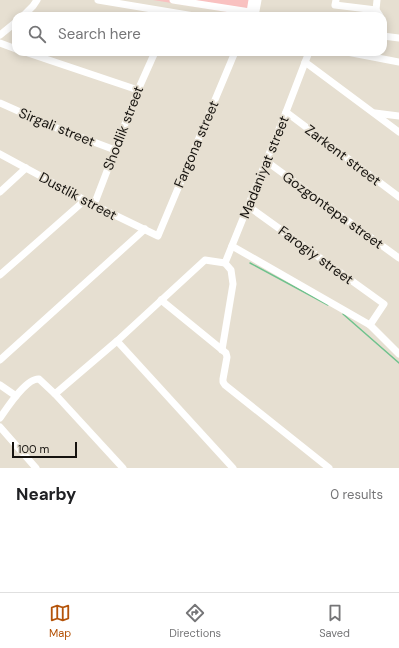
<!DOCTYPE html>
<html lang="en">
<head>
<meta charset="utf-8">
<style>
	:root { --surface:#fff; --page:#f6f6f6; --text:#202124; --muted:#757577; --line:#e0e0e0; --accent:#b45309 }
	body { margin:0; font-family:"DM Sans",sans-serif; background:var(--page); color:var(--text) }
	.scale { position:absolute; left:12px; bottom:10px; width:65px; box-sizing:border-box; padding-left:4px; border:2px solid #16130f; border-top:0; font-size:11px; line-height:14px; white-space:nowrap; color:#16130f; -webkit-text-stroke:3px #e6dfd1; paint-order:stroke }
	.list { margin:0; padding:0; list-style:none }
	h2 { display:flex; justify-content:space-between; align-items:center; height:52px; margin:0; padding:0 16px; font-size:17px }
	h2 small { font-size:13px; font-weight:400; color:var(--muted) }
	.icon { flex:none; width:22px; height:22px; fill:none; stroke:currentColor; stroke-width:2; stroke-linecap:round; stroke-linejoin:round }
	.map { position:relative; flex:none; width:399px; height:468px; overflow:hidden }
	.search { position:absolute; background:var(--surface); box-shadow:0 2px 10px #0003; left:12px; right:12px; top:12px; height:44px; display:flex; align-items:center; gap:10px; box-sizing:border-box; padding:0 14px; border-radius:12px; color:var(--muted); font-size:15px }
	.sheet { height:124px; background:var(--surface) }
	nav { display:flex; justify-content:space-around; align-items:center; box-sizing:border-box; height:56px; border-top:1px solid var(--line); background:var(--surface); font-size:11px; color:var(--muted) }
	nav a { display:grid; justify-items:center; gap:2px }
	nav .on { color:var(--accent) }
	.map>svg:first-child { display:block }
</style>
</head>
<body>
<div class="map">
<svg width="399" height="468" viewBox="0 0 399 468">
	<rect width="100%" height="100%" fill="#e6dfd1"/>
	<path fill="#f9c1c0" d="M153,0H255L253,16Z"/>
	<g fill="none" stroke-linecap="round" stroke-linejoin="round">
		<g stroke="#6fc28d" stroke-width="1.5">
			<path d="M250,263L328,305"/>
			<path d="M343,314L399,363"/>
		</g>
		<g stroke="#fff" stroke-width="7">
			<path d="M98,0L194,16"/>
			<path d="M173,0L250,12L252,0"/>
			<path d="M336,0L335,5L376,10L380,16"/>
			<path d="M376,10L377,0"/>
			<path d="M23,16L33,6L37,0"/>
			<path d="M255,16L258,0"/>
			<path d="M0,35L16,22"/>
			<path d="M383,36L399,38"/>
			<path d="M0,43L16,49"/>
			<path d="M25,52L138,90"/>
			<path d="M347,52L399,62"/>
			<path d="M305,62L399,132"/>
			<path d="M0,103L54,127L115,150"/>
			<path d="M286,112L399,197"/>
			<path d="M375,113L399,116"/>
			<path d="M0,154L94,205L158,236L235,52"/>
			<path d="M266,161L399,258"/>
			<path d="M0,192L26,168"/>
			<path d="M94,205L138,90L155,52"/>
			<path d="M232,246L370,325L384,304L248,206"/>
			<path d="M0,275L85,200"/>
			<path d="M161,300L226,353L227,357L223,379V382L225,385L329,468"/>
			<path d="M370,325L399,354"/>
			<path d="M117,341L233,468"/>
			<path d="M222,350L233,284L231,270L225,263"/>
			<path d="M0,360L145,229"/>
			<path d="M0,385L16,396"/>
			<path d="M55,394L123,468"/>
			<path d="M0,418C7,408 26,378 39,379L55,394L117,341L205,260L225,263L286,112L309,52"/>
			<path d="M0,427L36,468"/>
		</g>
	</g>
	<g text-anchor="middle" stroke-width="3.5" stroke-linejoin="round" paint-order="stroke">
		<g font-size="14" fill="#16130f" stroke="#e6dfd1">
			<text transform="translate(57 127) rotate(22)" y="5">Sirgali street</text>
			<text transform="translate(123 128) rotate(-69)" y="5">Shodlik street</text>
			<text transform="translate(196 144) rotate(-67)" y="5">Fargona street</text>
			<text transform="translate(343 155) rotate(37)" y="5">Zarkent street</text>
			<text transform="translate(264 167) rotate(-68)" y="5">Madaniyat street</text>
			<text transform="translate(78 196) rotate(28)" y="5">Dustlik street</text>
			<text transform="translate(333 210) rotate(36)" y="5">Gozgontepa street</text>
			<text transform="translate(316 255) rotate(36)" y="5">Farogiy street</text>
		</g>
	</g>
</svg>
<div class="scale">100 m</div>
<div class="search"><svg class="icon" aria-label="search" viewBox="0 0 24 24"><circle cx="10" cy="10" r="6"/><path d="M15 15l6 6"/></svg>Search here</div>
</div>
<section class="sheet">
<h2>Nearby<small>0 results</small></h2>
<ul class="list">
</ul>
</section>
<nav>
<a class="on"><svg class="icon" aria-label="map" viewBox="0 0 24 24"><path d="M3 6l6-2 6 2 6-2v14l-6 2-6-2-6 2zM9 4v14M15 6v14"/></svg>Map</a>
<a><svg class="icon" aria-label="directions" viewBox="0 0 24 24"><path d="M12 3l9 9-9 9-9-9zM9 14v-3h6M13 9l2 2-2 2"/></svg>Directions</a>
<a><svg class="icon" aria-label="saved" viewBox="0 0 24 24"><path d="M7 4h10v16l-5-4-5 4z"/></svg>Saved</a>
</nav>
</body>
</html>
